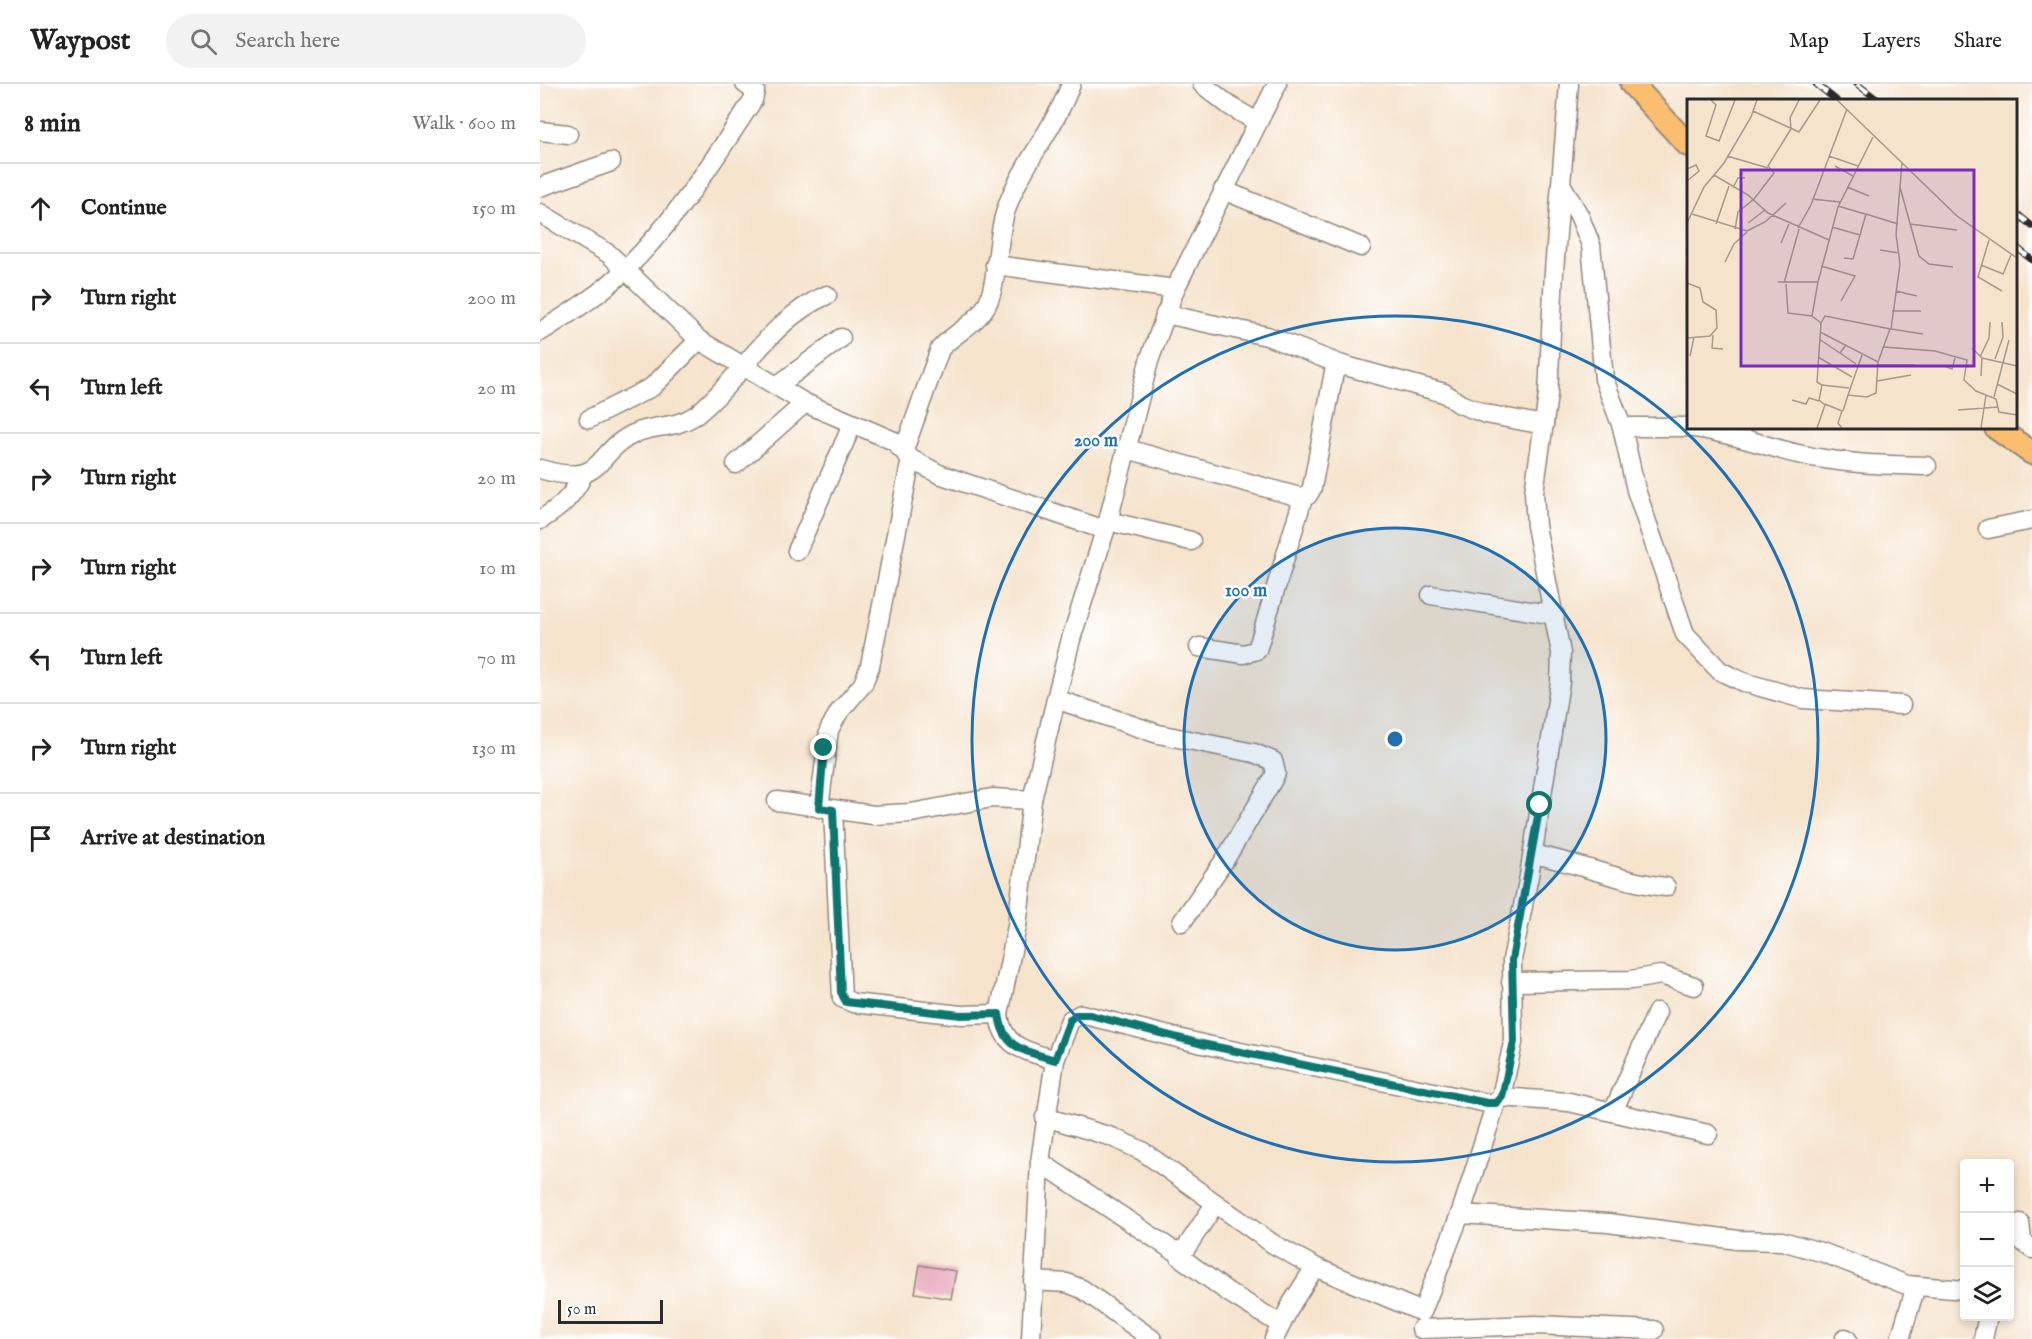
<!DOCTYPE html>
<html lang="en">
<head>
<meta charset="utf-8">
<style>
	:root { --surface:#fff; --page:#f2f2f2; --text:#222; --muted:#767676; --line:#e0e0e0 }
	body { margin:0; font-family:"IM FELL English",serif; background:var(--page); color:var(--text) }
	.controls { position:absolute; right:18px; bottom:18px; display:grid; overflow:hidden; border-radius:6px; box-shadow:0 3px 9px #0003 }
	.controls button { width:54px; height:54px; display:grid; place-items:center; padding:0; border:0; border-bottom:2px solid var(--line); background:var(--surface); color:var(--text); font:30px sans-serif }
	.scale { position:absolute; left:18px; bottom:15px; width:105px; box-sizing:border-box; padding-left:6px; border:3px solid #2b2b2b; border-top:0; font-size:16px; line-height:21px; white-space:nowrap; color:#2b2b2b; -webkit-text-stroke:4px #fff; paint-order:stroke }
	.stop { position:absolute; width:18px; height:18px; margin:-14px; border:4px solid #0f766e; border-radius:50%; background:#fff }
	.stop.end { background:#0f766e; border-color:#fff; box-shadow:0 2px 6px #0008 }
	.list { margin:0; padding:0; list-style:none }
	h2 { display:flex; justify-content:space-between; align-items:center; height:78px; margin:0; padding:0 24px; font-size:26px }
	h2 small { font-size:20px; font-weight:400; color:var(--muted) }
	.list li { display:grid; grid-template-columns:39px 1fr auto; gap:18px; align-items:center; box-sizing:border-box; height:90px; padding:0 24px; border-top:2px solid var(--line) }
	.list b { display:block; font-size:22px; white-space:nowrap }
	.list em { font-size:20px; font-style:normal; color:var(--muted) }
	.icon { flex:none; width:33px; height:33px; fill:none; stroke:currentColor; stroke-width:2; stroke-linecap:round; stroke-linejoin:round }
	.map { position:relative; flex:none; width:1492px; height:1255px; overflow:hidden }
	header { display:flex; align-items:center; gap:36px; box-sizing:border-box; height:84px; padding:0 30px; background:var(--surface); border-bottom:2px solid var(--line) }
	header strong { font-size:28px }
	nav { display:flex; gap:33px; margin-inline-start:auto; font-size:21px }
	.search { width:420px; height:54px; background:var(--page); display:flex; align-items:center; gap:15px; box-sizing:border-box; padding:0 21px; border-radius:33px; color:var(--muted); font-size:22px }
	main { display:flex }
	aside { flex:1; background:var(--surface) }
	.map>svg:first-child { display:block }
</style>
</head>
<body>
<header>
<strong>Waypost</strong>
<div class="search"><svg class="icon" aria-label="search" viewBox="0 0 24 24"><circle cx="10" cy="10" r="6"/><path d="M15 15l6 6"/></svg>Search here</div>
<nav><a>Map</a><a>Layers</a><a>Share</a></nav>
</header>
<main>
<aside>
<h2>8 min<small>Walk · 600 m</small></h2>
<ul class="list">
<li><svg class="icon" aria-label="ahead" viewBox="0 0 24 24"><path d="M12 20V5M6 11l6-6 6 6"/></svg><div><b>Continue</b></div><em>150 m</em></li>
<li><svg class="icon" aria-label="right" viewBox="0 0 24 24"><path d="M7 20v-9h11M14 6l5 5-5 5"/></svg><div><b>Turn right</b></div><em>200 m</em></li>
<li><svg class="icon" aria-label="left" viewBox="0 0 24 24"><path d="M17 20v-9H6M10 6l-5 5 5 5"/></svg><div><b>Turn left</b></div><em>20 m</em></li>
<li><svg class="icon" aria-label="right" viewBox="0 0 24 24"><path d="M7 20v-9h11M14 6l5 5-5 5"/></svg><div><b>Turn right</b></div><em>20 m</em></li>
<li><svg class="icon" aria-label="right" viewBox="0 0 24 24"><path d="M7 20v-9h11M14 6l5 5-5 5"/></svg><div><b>Turn right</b></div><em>10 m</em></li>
<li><svg class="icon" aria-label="left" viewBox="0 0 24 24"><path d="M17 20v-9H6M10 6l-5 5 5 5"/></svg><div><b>Turn left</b></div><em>70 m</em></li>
<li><svg class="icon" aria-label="right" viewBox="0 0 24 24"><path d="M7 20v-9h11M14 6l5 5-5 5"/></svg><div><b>Turn right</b></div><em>130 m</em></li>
<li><svg class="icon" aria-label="arrive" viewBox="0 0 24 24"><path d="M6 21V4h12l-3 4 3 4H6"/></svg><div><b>Arrive at destination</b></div></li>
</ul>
</aside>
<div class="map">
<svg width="1492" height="1255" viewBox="0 0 1492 1255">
	<rect width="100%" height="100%" fill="#fff"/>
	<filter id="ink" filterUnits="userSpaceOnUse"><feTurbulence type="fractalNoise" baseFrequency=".0167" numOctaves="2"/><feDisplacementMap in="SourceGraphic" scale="12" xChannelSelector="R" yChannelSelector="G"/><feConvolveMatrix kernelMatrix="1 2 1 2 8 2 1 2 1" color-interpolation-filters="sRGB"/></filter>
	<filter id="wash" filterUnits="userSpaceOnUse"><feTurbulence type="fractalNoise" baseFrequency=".008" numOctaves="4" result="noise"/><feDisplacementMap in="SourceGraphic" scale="24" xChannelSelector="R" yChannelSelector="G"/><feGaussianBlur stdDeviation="1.35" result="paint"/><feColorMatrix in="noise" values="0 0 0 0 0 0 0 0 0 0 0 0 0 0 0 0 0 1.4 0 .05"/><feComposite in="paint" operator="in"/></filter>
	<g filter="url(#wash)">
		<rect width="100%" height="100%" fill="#f5e3cc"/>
		<g id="blocks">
			<path fill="#e7a2ba" d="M380,1181L416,1187L411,1215L375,1209Z"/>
		</g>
	</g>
	<g filter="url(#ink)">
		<use href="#blocks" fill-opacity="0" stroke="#90877c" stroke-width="1.5"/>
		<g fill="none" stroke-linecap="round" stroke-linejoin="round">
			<g stroke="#90877c" stroke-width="21">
				<g id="minor">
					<path d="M662,0L690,22L717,38"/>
					<path d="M0,47L28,50"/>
					<path d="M1021,100L1039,131L1051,161L1064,295L1082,343L1096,406L1145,550L1180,587L1203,598L1263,615L1361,621"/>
					<path d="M0,103L71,78"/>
					<path d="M683,106L821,163"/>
					<path d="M0,129L69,170L159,256L265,319L354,357L371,375L399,390L565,446"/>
					<path d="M455,181L635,205"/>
					<path d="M625,230L727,252L802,281"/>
					<path d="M0,248C30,229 61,210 86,185C136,136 175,74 213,16L215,7L205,0"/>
					<path d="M237,302L301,254"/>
					<path d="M49,335L112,303L159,256"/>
					<path d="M1082,343H1148"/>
					<path d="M1154,344C1190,348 1223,362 1258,370C1301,380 1344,381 1387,382"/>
					<path d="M587,365L763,414L768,411L772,404L794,288L802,281L904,309L920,320L946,330L1004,341"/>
					<path d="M364,366L400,265C414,249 435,241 446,222C459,200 456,151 467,123C481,82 515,44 531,0"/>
					<path d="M196,380L265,319"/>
					<path d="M0,385C69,405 51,367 98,348C120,340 134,345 156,331C202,294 230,235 287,211"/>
					<path d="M0,436C20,424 33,412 43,391"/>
					<path d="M568,437L651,457"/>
					<path d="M1448,445L1492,436"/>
					<path d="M257,467L312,341"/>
					<path d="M891,511L1015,531"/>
					<path d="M659,563L704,570L717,566L763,414"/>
					<path d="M516,615L618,650L714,669L733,677L736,689L732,697L684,777L642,838"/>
					<path d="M237,717L333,731L371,729L452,714L492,716"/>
					<path d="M279,724L289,646L299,628L323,600L330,582L371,375"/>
					<path d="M293,726L302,914L313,919L421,931L459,930"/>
					<path d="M993,770C1038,779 1081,798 1126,803"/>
					<path d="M971,898L1091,896L1121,891L1154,902"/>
					<path d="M515,976L530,936L541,930L662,960L947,1019H956L961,1013L973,959L972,876L989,792L1020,598L1021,569L996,442L994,408L1008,311L1014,187L1029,0"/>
					<path d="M961,1013L1029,1018L1168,1050"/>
					<path d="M1073,1028L1117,928"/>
					<path d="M505,1033L572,1053L602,1067L733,1160L775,1183L882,1228L921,1128L956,1019"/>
					<path d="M500,1078L631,1165L638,1167L646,1164L675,1120"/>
					<path d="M920,1130L1068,1139L1198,1156L1242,1157L1284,1169L1367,1201L1424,1206"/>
					<path d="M1480,1139L1482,1157L1492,1165"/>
					<path d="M638,1167L640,1173L688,1208L740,1240"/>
					<path d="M493,1197L527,1199L542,1205L612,1255"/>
					<path d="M881,1245L996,1241L1114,1246"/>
					<path d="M1305,1254L1307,1255"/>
					<path d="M491,1255L500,1078L515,976C487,967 462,964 459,930L477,842L492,716L516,615L531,555L568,437L609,277L635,205L737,0"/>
					<path d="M734,1255L752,1219L775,1183"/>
					<path d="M1360,1255L1376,1202"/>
					<path d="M1443,1255L1448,1232"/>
				</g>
			</g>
			<g stroke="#90877c" stroke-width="26">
				<g id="major">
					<path d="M1092,0L1148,61"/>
					<path d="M1456,344L1492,369"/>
				</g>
			</g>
			<use href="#minor" stroke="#fff" stroke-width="18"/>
			<use href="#major" stroke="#fbbd6e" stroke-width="22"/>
			<g stroke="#2b2b2b" stroke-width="7">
				<g id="rail">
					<path d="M1276,0L1296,16"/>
					<path d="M1317,0L1338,16"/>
					<path d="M1476,129L1492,142"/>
					<path d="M1476,163L1492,176"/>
				</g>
			</g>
			<use href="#rail" stroke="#fff" stroke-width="4.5" stroke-dasharray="14" stroke-linecap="butt"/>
		</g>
	</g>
	<g fill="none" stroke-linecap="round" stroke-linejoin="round" filter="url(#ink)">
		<path stroke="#0f766e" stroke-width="8" d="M284,664L279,724L293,726L301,908L306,918L421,931L459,930C463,966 486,967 515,976L530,936L535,931H550L662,960L947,1019H956L962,1013L974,958L972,876L1000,721"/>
	</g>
	<circle cx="855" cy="655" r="211" fill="#1f6fb2" fill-opacity=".12"/>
	<g fill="none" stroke="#1f6fb2" stroke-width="3">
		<circle cx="855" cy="655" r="211"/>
		<circle cx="855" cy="655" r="423"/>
	</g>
	<g transform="translate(1147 15)">
		<rect width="330" height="330" fill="#f5e3cc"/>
		<path fill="none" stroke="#a4998c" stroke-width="1.5" d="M24,1L29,6L19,37L32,42L48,1M150,1L270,117L330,159M66,12L112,33L133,1M40,57L81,69M142,57L171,67M148,67L166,77M0,70L9,66L12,72L0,82M27,76L61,96L81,114L142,141M160,88L182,97M213,88L232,157L242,165L266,168M46,89L51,79H58M125,100L153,103M151,107L178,115M5,115L60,132L78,123L99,104M0,124L17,88L37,64L64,18L70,1M61,124L78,111M29,125L42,87M223,125L270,131M145,128L173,136L179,115L211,125M111,129L124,106L160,10M48,130L51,113L67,100L87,74L81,67L104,30L103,19L112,1M302,141L291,178L315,192M94,144L102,125M193,151L212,154M157,159L166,160L173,136M38,163L47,145L60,133M294,166L316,175L324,156M134,167L168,177L154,202M91,183H131M0,184L13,189L16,203L29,211L30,229L23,237L0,239M97,184L112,130M99,185L101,214L125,217M209,192L230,197M205,212H234M134,224L138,217L204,230L213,165L209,135L215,64M204,230L236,235M133,233L191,263L203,230M26,236L25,249L36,250M132,240L153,254L159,246M197,248L248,252L280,261L277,281L289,292L309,300L312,313L330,316M285,249L295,259L330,267M153,254L169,265M3,257L7,238M131,258L165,278M293,258L302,239L303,223M308,260L316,238L315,223M191,266H228M257,267L265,270L268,259M294,277L295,259M190,282L224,276M310,285L330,295M135,286L162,289M161,296L175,256M307,298L322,241M105,301L119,305L122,299L132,302M138,305L155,312L151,324L155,329M271,311L311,308M156,312L161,296L180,298L189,294L191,263M130,329L138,306L132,301L135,286L130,283L134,224L125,217L131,183L151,108L186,38M294,329L299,296"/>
		<path fill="#7b2cbf" fill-opacity="0.15" stroke="#7b2cbf" stroke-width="3" d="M54,71H287V267H54Z"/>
		<rect width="330" height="330" fill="none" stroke="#2b2b2b" stroke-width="3"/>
	</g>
	<circle cx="855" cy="655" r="9" fill="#1f6fb2" stroke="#fff" stroke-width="3"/>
	<g font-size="18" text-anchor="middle" font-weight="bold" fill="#1f6fb2" stroke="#fff" stroke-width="5" stroke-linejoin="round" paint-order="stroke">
		<text x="556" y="362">200 m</text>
		<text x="706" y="512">100 m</text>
	</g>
</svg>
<div class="controls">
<button>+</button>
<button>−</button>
<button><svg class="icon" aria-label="layers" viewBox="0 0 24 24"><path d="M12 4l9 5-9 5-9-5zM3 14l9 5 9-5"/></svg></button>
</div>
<div class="scale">50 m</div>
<div class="stop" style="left:1000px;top:721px"></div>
<div class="stop end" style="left:284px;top:664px"></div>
</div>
</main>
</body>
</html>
